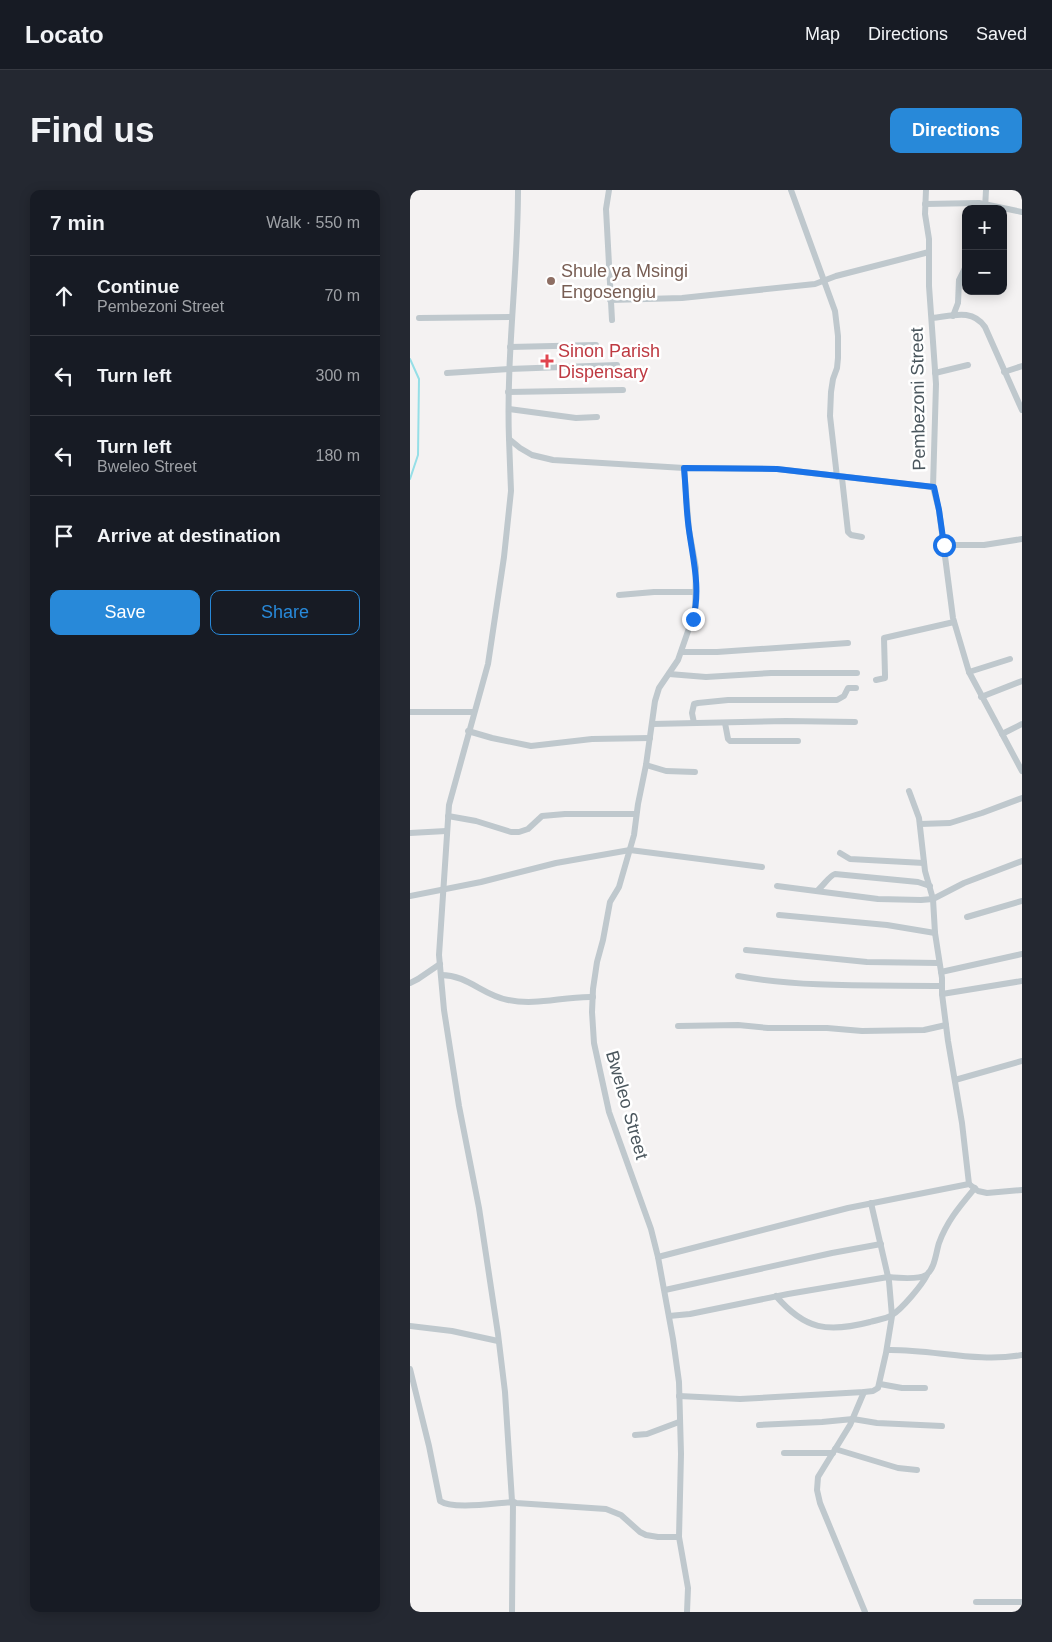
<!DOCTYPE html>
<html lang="en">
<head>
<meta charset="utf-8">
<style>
	:root { --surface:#171b24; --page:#242831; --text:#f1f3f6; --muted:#9ea1a6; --line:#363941; --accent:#2889d9 }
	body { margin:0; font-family:Helvetica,sans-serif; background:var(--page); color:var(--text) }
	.controls { position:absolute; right:15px; top:15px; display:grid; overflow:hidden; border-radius:10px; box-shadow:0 2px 12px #0003 }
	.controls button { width:45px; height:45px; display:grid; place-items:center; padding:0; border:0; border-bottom:1px solid var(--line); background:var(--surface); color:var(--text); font:25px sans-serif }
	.stop { position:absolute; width:15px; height:15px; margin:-11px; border:4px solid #1a73e8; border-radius:50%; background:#fff }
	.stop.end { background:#1a73e8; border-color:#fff; box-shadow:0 1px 5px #0008 }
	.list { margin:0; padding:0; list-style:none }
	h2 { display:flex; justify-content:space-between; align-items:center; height:65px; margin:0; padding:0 20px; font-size:21px }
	h2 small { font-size:16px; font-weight:400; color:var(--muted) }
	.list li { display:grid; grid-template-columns:32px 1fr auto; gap:15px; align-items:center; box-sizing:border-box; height:80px; padding:0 20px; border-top:1px solid var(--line) }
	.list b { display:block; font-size:19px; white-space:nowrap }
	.list p { margin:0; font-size:16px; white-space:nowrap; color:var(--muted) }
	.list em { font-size:16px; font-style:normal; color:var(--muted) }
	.actions { display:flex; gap:10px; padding:15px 20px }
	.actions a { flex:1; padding:11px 0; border:1px solid var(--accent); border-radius:10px; text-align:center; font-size:18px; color:var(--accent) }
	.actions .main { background:var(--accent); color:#fff }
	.icon { flex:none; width:28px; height:28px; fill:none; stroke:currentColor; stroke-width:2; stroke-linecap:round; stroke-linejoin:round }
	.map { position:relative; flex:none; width:612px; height:1422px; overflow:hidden; border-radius:10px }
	header { display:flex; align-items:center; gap:30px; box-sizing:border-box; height:70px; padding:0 25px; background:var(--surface); border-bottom:1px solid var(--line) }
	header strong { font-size:24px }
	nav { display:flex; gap:28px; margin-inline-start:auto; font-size:18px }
	.intro { display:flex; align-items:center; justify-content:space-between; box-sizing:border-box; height:120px; padding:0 30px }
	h1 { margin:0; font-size:35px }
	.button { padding:12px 22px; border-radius:10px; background:var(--accent); color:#fff; font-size:18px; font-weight:700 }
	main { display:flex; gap:30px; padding:0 30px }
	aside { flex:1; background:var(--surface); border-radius:10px; box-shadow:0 2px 12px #0003 }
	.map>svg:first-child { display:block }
</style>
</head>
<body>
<header>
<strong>Locato</strong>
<nav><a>Map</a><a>Directions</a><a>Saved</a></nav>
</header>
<div class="intro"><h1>Find us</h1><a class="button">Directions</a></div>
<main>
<aside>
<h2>7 min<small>Walk · 550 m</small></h2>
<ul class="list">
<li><svg class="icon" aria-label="ahead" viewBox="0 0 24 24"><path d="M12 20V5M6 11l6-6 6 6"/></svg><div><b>Continue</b><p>Pembezoni Street</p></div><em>70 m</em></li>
<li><svg class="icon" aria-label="left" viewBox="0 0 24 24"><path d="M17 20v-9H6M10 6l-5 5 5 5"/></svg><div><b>Turn left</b></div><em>300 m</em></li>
<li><svg class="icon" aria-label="left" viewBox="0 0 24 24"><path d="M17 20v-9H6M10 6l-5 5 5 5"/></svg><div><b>Turn left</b><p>Bweleo Street</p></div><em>180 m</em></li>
<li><svg class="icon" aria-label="arrive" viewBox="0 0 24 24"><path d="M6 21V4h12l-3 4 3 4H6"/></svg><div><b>Arrive at destination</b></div></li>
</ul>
<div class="actions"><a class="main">Save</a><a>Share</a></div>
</aside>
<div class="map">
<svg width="612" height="1422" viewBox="0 0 612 1422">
	<rect width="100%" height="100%" fill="#f4f2f2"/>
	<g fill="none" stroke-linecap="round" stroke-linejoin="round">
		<path stroke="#96dfe7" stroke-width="2" d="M0,169L9,189L8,265L0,289"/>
		<g stroke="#bfc8cd" stroke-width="6">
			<path d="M108,0C108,83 96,166 99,249L110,258L122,265L143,270L274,278L367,279L523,297"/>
			<path d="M199,0L196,19L202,130"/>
			<path d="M381,0L425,121L428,146V168L427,178L423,189L421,202L420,226L427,287"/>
			<path d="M516,0L515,24L519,49V96L526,194L523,297L529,320L543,428L559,482L612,581"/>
			<path d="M515,14L569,13L612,22"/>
			<path d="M575,19L576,0"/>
			<path d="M200,110L272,108L405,94L426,86L519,62"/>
			<path d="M543,126L548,113L549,90L556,76"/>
			<path d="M9,128L101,127"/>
			<path d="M522,128C542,126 562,118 575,137L612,220"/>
			<path d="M100,157L186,155"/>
			<path d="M594,182L612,176"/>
			<path d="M37,183L99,179L207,175"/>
			<path d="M525,183L558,175"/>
			<path d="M98,202L213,200"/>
			<path d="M99,219L166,228L187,227"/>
			<path d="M99,249L101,301L94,367L78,474L39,615L29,765L34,820L49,916L69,1018L88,1144L95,1202L102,1311L106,1313L196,1319L211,1325L230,1342L236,1345L248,1347H269"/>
			<path d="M274,278L279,340L286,378L285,421L268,470L249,498L245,511L236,575L228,614L224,645L209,697L200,712L193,750L187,772L183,799L182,822L184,853L199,922L241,1039L248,1067L263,1149L269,1192L271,1264L269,1347L278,1398L277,1422"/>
			<path d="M432,288L438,342L441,345L452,347"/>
			<path d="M534,355H574L612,349"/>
			<path d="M209,405L244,402H286"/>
			<path d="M272,462H307L438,453"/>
			<path d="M559,482L600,469"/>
			<path d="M259,484L296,487L361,483H447"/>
			<path d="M466,490L475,488V485L474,448L544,432"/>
			<path d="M571,507L612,491"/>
			<path d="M0,522H64"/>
			<path d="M284,533L282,523L284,514L288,513L318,510H427L434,506L438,498H446"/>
			<path d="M315,533L318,549L320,551H388"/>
			<path d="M242,534L376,531L445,532"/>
			<path d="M58,541L82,548L121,556L182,549L240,548"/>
			<path d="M592,544L612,534"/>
			<path d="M236,575L256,581L285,582"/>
			<path d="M499,601L509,628L515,681L523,709L525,743L532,788V804L538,851L552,933L559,994"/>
			<path d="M38,626L66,631L101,642H109L118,639L132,626L155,624H226"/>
			<path d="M510,634L540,633L572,623L612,608"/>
			<path d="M0,643L36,641"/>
			<path d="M430,663L440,669L514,673"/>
			<path d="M367,696L468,709L511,710L523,709L554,693L612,671"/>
			<path d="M408,700C414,695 419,686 425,684L508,692L520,696"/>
			<path d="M0,706L71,692L146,673L220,660L352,677"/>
			<path d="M369,725L477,735L525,743"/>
			<path d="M557,727L612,711"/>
			<path d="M336,760L457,772L529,773"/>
			<path d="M531,782L612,764"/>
			<path d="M31,785C58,785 72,805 98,810C128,816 153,806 183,807"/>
			<path d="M328,786C395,798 464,795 532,796"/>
			<path d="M0,793L8,789L30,774"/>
			<path d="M532,804L612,791"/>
			<path d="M268,836L328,835L358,838H417L452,841L514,840L536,835"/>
			<path d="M545,890L612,871"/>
			<path d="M248,1067L438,1018L559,994L568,1001L577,1003L612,1000"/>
			<path d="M255,1100L422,1063L471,1054"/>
			<path d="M366,1106C395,1140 418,1143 460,1132C466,1130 476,1129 482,1125C492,1119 512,1095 517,1085"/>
			<path d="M259,1126L280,1124L378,1104L478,1087C488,1088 508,1090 516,1085C525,1079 526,1062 529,1053C537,1031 550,1016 565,998"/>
			<path d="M0,1136L42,1141L88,1151"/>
			<path d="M477,1160C522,1159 567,1173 612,1165"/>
			<path d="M0,1179L19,1256L30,1311C43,1320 85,1313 103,1312L102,1422"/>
			<path d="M470,1194L492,1198H515"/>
			<path d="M454,1202L440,1235L408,1287L407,1300L410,1313L455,1422"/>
			<path d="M269,1206L330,1209L454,1202L463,1201L468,1198L476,1163L482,1126L479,1091L461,1013"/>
			<path d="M349,1235L412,1232L443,1229L467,1233L532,1236"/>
			<path d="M225,1245L237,1244L269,1232"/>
			<path d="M425,1259L488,1278L507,1280"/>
			<path d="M374,1263H423"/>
			<path d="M566,1412H612"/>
		</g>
	</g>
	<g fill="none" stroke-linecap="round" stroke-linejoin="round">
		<path stroke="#1a73e8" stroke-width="6" d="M283,429C291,399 283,370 279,340C276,320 276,299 274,278L367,279L524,297L529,320L534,355"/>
	</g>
	<circle fill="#8d6e63" stroke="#fff" stroke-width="2" cx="141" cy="91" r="5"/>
	<path fill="#e0444e" stroke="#fff" stroke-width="2" d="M134.5 163.5h5v5h5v5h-5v5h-5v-5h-5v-5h5z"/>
	<g text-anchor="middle" stroke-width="5" stroke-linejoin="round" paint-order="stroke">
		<g font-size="18" fill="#785e54" stroke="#fff" text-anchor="start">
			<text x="151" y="87">Shule ya Msingi<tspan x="151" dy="21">Engosengiu</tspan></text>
		</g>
		<g font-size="18" fill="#be3a42" stroke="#fff" text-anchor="start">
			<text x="148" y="167">Sinon Parish<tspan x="148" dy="21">Dispensary</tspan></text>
		</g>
		<g font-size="18" fill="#4b575e" stroke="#fff">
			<text transform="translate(508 209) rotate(-91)" y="6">Pembezoni Street</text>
			<text transform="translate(217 915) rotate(74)" y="6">Bweleo Street</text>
		</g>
	</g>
</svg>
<div class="controls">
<button>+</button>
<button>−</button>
</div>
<div class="stop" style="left:534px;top:355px"></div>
<div class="stop end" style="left:283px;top:429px"></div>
</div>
</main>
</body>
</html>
